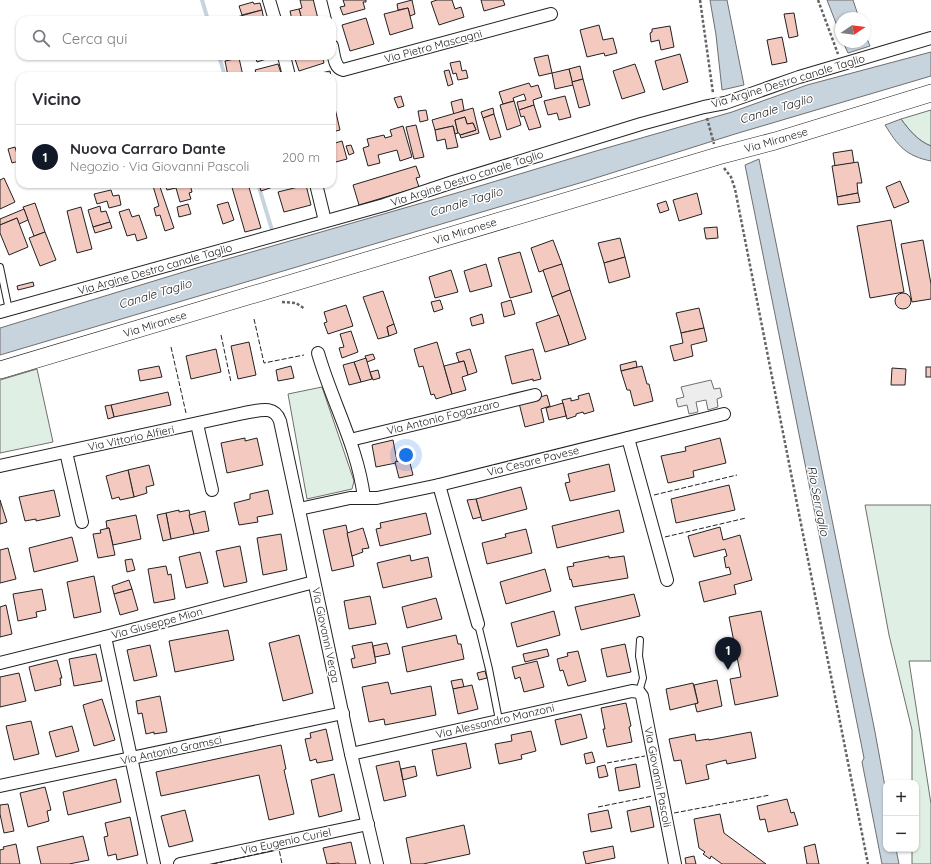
<!DOCTYPE html>
<html lang="it">
<head>
<meta charset="utf-8">
<style>
	:root { --surface:#fff; --page:#f2f2f3; --text:#2b2b33; --muted:#7c7c81; --line:#e1e1e2; --accent:#111827 }
	body { margin:0; font-family:Quicksand,sans-serif; background:var(--page); color:var(--text) }
	.controls { position:absolute; right:12px; bottom:12px; display:grid; overflow:hidden; border-radius:8px; box-shadow:0 1px 3px #0004 }
	.controls button { width:36px; height:36px; display:grid; place-items:center; padding:0; border:0; border-bottom:1px solid var(--line); background:var(--surface); color:var(--text); font:20px sans-serif }
	.compass { position:absolute; left:835px; top:12px; width:36px; height:36px; border-radius:50%; background:var(--surface); box-shadow:0 1px 3px #0004; rotate:77deg }
	.you { position:absolute; left:406px; top:455px; width:14px; height:14px; margin:-10px; border:3px solid #fff; border-radius:50%; background:#1a73e8; box-shadow:0 0 0 6px #1a73e833 }
	.badge { display:grid; place-items:center; width:26px; height:26px; border-radius:50%; background:var(--accent); color:#fff; font-size:13px; font-weight:700 }
	.pin { position:absolute; translate:-50% -33px; filter:drop-shadow(0 1px 2px #0008) }
	.pin::after { content:''; position:absolute; top:21px; width:14px; height:12px; background:inherit; clip-path:polygon(0 0,100% 0,50% 100%) }
	.list { margin:0; padding:0; list-style:none }
	h2 { display:flex; justify-content:space-between; align-items:center; height:52px; margin:0; padding:0 16px; font-size:17px }
	h2 small { font-size:13px; font-weight:400; color:var(--muted) }
	.list li { display:grid; grid-template-columns:26px 1fr auto; gap:12px; align-items:center; box-sizing:border-box; height:64px; padding:0 16px; border-top:1px solid var(--line) }
	.list b { display:block; font-size:15px; white-space:nowrap }
	.list p { margin:0; font-size:13px; white-space:nowrap; color:var(--muted) }
	.list em { font-size:13px; font-style:normal; color:var(--muted) }
	.icon { flex:none; width:22px; height:22px; fill:none; stroke:currentColor; stroke-width:2; stroke-linecap:round; stroke-linejoin:round }
	.map { position:relative; flex:none; width:931px; height:864px; overflow:hidden }
	.search { position:absolute; background:var(--surface); box-shadow:0 1px 3px #0004; left:16px; top:16px; width:320px; height:44px; display:flex; align-items:center; gap:10px; box-sizing:border-box; padding:0 14px; border-radius:12px; color:var(--muted); font-size:15px }
	.panel { position:absolute; background:var(--surface); box-shadow:0 1px 3px #0004; left:16px; top:72px; width:320px; height:116px; border-radius:12px }
	.map>svg:first-child { display:block }
</style>
</head>
<body>
<div class="map">
<svg width="931" height="864" viewBox="0 0 931 864">
	<rect width="100%" height="100%" fill="#fff"/>
	<g fill="#e0efe3" stroke="#6f6f6f">
		<path d="M931,110V146C918,141 909,130 901,119Z"/>
		<path d="M37,369L53,442L0,453V380Z"/>
		<path d="M322,387L354,481L352,489L307,499L288,394Z"/>
		<path d="M865,505H931V661H909L931,804V864H912V849H916V783H912V730L889,635Z"/>
	</g>
	<path fill="#ededed" stroke="#6f6f6f" d="M711,380L714,389L720,388L722,397L717,399L718,407L708,410L706,400L696,402L698,412L689,414L687,405L678,407L676,399L684,397L681,387Z"/>
	<g fill="#c7d3dd" stroke="#6f6f6f">
		<path d="M710,0H727L744,85L722,90L716,35Z"/>
		<path d="M827,0H853L859,18H841V36Z"/>
		<path d="M865,34L870,46L848,53L843,42H865Z"/>
		<path d="M931,52V76L735,134L583,182L0,355V328L203,266L453,194L596,151L732,112L807,85Z"/>
		<path d="M901,119C909,130 918,141 931,146V161C906,156 898,146 885,125Z"/>
		<path d="M759,159L875,732L886,792V849H896L899,864H882L862,762L864,758L745,165Z"/>
	</g>
	<g fill="none" stroke-linecap="round" stroke-linejoin="round">
		<g stroke="#c7d3dd" stroke-width="4">
			<path d="M202,0L208,20"/>
			<path d="M219,56L225,76"/>
			<path d="M258,184L272,230"/>
		</g>
	</g>
	<g fill="#f3c9c0" stroke="#222">
		<path d="M300,0H315L320,20H302L299,9L302,8Z"/>
		<path d="M343,0H366V2H363L365,9L343,15L340,7L345,6Z"/>
		<path d="M412,0L415,14L410,16L408,8L398,10L397,4Z"/>
		<path d="M437,0H452L455,9L461,7L464,17L439,25L431,2Z"/>
		<path d="M481,0H503L505,5L484,11Z"/>
		<path d="M253,2L254,4L260,3L262,10L242,15L239,6Z"/>
		<path d="M408,8L413,28L390,35L384,14Z"/>
		<path d="M299,9L302,20H291H292L290,11Z"/>
		<path d="M262,10L264,20H238L237,17Z"/>
		<path d="M794,13L798,36L789,38L784,14Z"/>
		<path d="M366,18L374,44L350,51L342,25Z"/>
		<path d="M599,25L603,40L613,38L617,53L605,56L604,53L587,57L580,30Z"/>
		<path d="M670,26L674,47L661,50L659,40L651,42L650,33L652,32V29Z"/>
		<path d="M782,37L787,62L772,65L767,40Z"/>
		<path d="M680,54L688,82L663,90L655,61Z"/>
		<path d="M548,55L552,73L539,76L534,58Z"/>
		<path d="M255,56H276L257,62Z"/>
		<path d="M294,56H322L324,63L299,71Z"/>
		<path d="M239,58L243,76H228L225,61Z"/>
		<path d="M460,61L462,71L466,70L468,78L458,80L456,73L453,74L450,63Z"/>
		<path d="M278,64L282,76H257L255,70Z"/>
		<path d="M635,64L645,92L622,99L613,71Z"/>
		<path d="M580,66L583,79L572,82L569,69Z"/>
		<path d="M569,69L573,85L555,89L552,73Z"/>
		<path d="M449,70L453,84L448,86L444,71Z"/>
		<path d="M330,71L331,76H308Z"/>
		<path d="M583,79L590,105L579,108L572,82Z"/>
		<path d="M529,83L531,87L538,85L542,97L533,100L534,105L519,110L517,102L526,100L524,94L513,98L514,101L503,104L499,92Z"/>
		<path d="M401,96L404,106L398,108L394,98Z"/>
		<path d="M565,96L571,117L559,120L557,113L548,115L544,101Z"/>
		<path d="M462,99L464,110L454,115L451,102Z"/>
		<path d="M514,101L521,125L507,130L500,105Z"/>
		<path d="M334,104L340,130L332,132V105Z"/>
		<path d="M534,105L541,127L529,130L524,116L521,117L519,110Z"/>
		<path d="M473,108L479,133L461,138L460,135L476,130L473,123L467,124L465,117L455,120L458,133L455,134L453,126L435,130L432,120Z"/>
		<path d="M493,108L494,114L483,118L481,112Z"/>
		<path d="M426,110L428,120L420,122L418,111Z"/>
		<path d="M494,114L501,137L490,140L483,118Z"/>
		<path d="M465,117L467,124L473,123L476,130L460,135L459,133H458L455,120Z"/>
		<path d="M416,125L424,157L414,159L406,127Z"/>
		<path d="M403,126L412,157L400,161L397,150L378,155L380,163L368,166L363,148L369,146L367,139L384,135L385,138L392,136L390,130Z"/>
		<path d="M453,126L458,147L447,149L445,139L437,141L435,130Z"/>
		<path d="M342,141L347,159L332,163V144Z"/>
		<path d="M351,145L354,153L349,155L346,146Z"/>
		<path d="M15,147L19,161L12,163L8,149Z"/>
		<path d="M852,150L854,163L835,166L833,153Z"/>
		<path d="M858,162L862,183H857L858,193L837,197L832,166Z"/>
		<path d="M416,166L420,177L416,178L419,187L359,205L353,185Z"/>
		<path d="M4,178L15,202L0,209V180Z"/>
		<path d="M900,181L909,202L894,208L886,187Z"/>
		<path d="M159,184L174,228L165,231L160,215L156,216L154,208L159,206L153,186Z"/>
		<path d="M165,184H190L192,192L189,193L191,199L180,202L176,188L167,190Z"/>
		<path d="M231,184H248L261,228L245,232Z"/>
		<path d="M259,184H282L261,191Z"/>
		<path d="M306,185L311,205L284,212L278,192Z"/>
		<path d="M111,190L113,196L119,195L121,205L109,208L107,201L97,204L94,194Z"/>
		<path d="M697,193L702,214L679,221L673,200Z"/>
		<path d="M858,193L860,202L838,205L837,197Z"/>
		<path d="M666,201L669,210L660,213L657,204Z"/>
		<path d="M228,202L234,220L223,224L217,205Z"/>
		<path d="M35,203L45,232L34,236L23,207Z"/>
		<path d="M188,204L191,214L179,217L177,207Z"/>
		<path d="M100,206L101,212L106,211L110,222L93,227L88,210Z"/>
		<path d="M81,207L92,249L77,253L67,211Z"/>
		<path d="M24,209L28,220L19,224L17,218L0,225V219Z"/>
		<path d="M129,209L132,217L139,215L147,238L137,241L135,234L127,236L119,212Z"/>
		<path d="M17,218L28,247L9,255L0,233V225Z"/>
		<path d="M891,220L904,292L870,298L857,226Z"/>
		<path d="M110,222L112,228L95,233L93,227Z"/>
		<path d="M717,227L718,238L706,239L704,228Z"/>
		<path d="M45,232L56,260L40,266L29,238Z"/>
		<path d="M620,238L625,257L604,263L598,243Z"/>
		<path d="M553,240L562,264L539,272L531,248Z"/>
		<path d="M923,240L931,284V299L912,302L901,244Z"/>
		<path d="M520,252L532,292L510,298L498,258Z"/>
		<path d="M625,257L630,277L609,283L604,263Z"/>
		<path d="M486,264L492,286L470,292L464,271Z"/>
		<path d="M562,264L570,290L552,297L543,270Z"/>
		<path d="M451,270L458,292L435,298L429,277Z"/>
		<path d="M33,282L34,286L18,290L17,286Z"/>
		<path d="M570,290L586,339L569,345L552,297Z"/>
		<path d="M383,291L394,324L387,327L389,336L378,339L363,297Z"/>
		<circle cx="903" cy="301" r="8"/>
		<path d="M440,300L443,309L434,312L431,302Z"/>
		<path d="M511,300L515,314L504,317L501,303Z"/>
		<path d="M346,305L353,326L328,334L324,323L327,322L324,312Z"/>
		<path d="M699,308L704,328L681,333L676,313Z"/>
		<path d="M482,314L484,323L472,326L470,318Z"/>
		<path d="M559,315L569,345L545,352L536,323Z"/>
		<path d="M394,324L397,333L389,336L387,327Z"/>
		<path d="M704,328L707,341L691,345L693,356L674,361L670,346L683,343L681,333Z"/>
		<path d="M351,331L358,352L342,358L339,348L344,347L340,334Z"/>
		<path d="M249,342L256,375L238,379L231,346Z"/>
		<path d="M437,342L452,394L436,399L434,394L431,395L423,366L419,367L414,349Z"/>
		<path d="M216,349L221,372L191,379L186,356Z"/>
		<path d="M470,349L477,372L468,375L464,361L459,362L456,353Z"/>
		<path d="M533,349L541,379L533,381V379L512,384L505,356Z"/>
		<path d="M373,354L375,359L367,362L365,356Z"/>
		<path d="M366,358L372,379L361,382L354,362Z"/>
		<path d="M464,361L468,375L462,377L466,390L452,394L444,366Z"/>
		<path d="M636,361L637,367L621,371L620,365Z"/>
		<path d="M354,362L361,382L349,385L343,365Z"/>
		<path d="M159,366L162,377L140,381L138,370Z"/>
		<path d="M291,366L294,378L278,381L276,370Z"/>
		<path d="M642,366L647,384H649L653,401L634,406L630,390H627L621,371Z"/>
		<rect x="926" y="367" width="5" height="10"/>
		<path d="M892,368L906,369L905,385H891Z"/>
		<path d="M378,370L380,378L373,380L370,372Z"/>
		<path d="M168,392L171,405L114,417L111,405Z"/>
		<path d="M589,393L594,411L584,414L583,412L576,414V416L567,419L562,400L571,398V401L579,399L578,396Z"/>
		<path d="M547,395L550,406L541,409L544,422L525,427L519,403Z"/>
		<path d="M563,403L566,416L549,420L546,408Z"/>
		<path d="M111,405L114,417L108,419L105,406Z"/>
		<path d="M245,438V441L257,438L263,465L227,473L221,443Z"/>
		<path d="M720,438L726,463L693,471L694,477L668,483L661,456L686,451L685,447Z"/>
		<path d="M393,440L397,461L395,462L396,463L376,467L372,445Z"/>
		<path d="M409,459L413,475L399,478L395,462Z"/>
		<path d="M609,464L615,491L570,501L565,483L570,482L568,474Z"/>
		<path d="M149,465L154,485L146,487L147,493L134,497L128,470Z"/>
		<path d="M128,470L134,497L120,500L119,497L112,499L106,476Z"/>
		<path d="M729,485L735,510L676,523L671,499Z"/>
		<path d="M521,487L527,509L482,521L476,499Z"/>
		<path d="M54,490L60,516L36,521V519L25,521L19,497Z"/>
		<path d="M268,490L273,514L257,517L258,522L239,525L234,503L250,499V494Z"/>
		<path d="M476,499L481,517L473,519L467,500Z"/>
		<path d="M0,500L7,522L0,524Z"/>
		<path d="M179,510V512L189,510L194,534L171,539L166,513Z"/>
		<path d="M619,510L624,532L557,548L552,526Z"/>
		<path d="M205,511L209,531L194,534L189,515Z"/>
		<path d="M166,513L171,539L163,541L157,515Z"/>
		<path d="M426,513L431,534L380,546L376,529L381,528L380,523Z"/>
		<path d="M136,515L141,539L113,545L109,528H107L106,521Z"/>
		<path d="M346,525L354,566L332,571L323,530Z"/>
		<path d="M720,527L723,540L740,535L752,580L734,585L736,594L704,602L699,582L731,574L729,567L726,568L724,557L727,556L725,549L694,557L688,536Z"/>
		<path d="M109,528L115,555L98,558L93,534L101,533L100,530Z"/>
		<path d="M363,528L369,548L362,549L363,552L352,556L347,533Z"/>
		<path d="M526,529L532,553L487,564L482,543L506,537L505,534Z"/>
		<path d="M281,534L287,570L263,575L257,538Z"/>
		<path d="M72,537L78,561L34,572L29,548Z"/>
		<path d="M240,546L247,582L224,587L216,551Z"/>
		<path d="M8,548L16,579L0,583V550Z"/>
		<path d="M200,552L208,583L186,588L179,557Z"/>
		<path d="M410,555L411,561L428,557L432,577L383,588L377,563Z"/>
		<path d="M609,556V558L624,556L628,578L573,587L571,579L570,580L567,567L574,566L573,563Z"/>
		<path d="M132,559L135,570L127,572L125,560Z"/>
		<path d="M166,566L168,575L171,574L175,599L154,603L148,569Z"/>
		<path d="M545,569L551,591L506,604L500,582Z"/>
		<path d="M94,576L101,612L74,618L67,582Z"/>
		<path d="M129,580L132,589L114,594L112,586Z"/>
		<path d="M42,589L46,610L36,612L37,617L18,621L13,594Z"/>
		<path d="M132,589L138,610L120,615L114,594Z"/>
		<path d="M634,594L640,616L581,630L575,607Z"/>
		<path d="M370,596L376,624L349,629L344,601Z"/>
		<path d="M436,598L442,619L407,628L402,607Z"/>
		<path d="M6,605L12,634L0,637V607Z"/>
		<path d="M554,611L560,635L517,647L511,623Z"/>
		<path d="M761,611L778,696L735,705L730,679L741,677L729,617Z"/>
		<path d="M228,630L234,660L175,672L169,641Z"/>
		<path d="M299,635L313,693L283,701L269,643Z"/>
		<path d="M456,635L458,644H461L464,659L407,672L402,647Z"/>
		<path d="M372,642L376,663L353,668L351,659L355,658L352,646Z"/>
		<path d="M387,643L390,654L375,657L373,646Z"/>
		<path d="M625,644L631,672L607,677L601,649Z"/>
		<path d="M150,645L157,676L134,681L127,650Z"/>
		<path d="M547,649L549,656L525,662L523,654Z"/>
		<path d="M578,651L586,681L568,686L563,670L560,671L557,659L568,656L567,653Z"/>
		<path d="M96,654L102,681L74,686L69,659Z"/>
		<path d="M57,660L62,678H60L61,685L35,691L29,667Z"/>
		<path d="M537,661L544,687L524,692L520,677L515,679L512,667Z"/>
		<path d="M485,671L487,678L479,680L477,673Z"/>
		<path d="M19,673L26,701L0,707V677Z"/>
		<path d="M462,679L464,687L453,689L451,681Z"/>
		<path d="M717,680L722,706L697,712L695,704L698,703L694,685Z"/>
		<path d="M388,682L391,694L431,686L436,715L385,725L384,719L369,722L362,687Z"/>
		<path d="M693,683L698,703L670,710L666,689Z"/>
		<path d="M472,685L478,709L458,714L453,689Z"/>
		<path d="M160,696L167,732L154,734V732L146,734L142,713L138,714L136,701Z"/>
		<path d="M102,699L115,740L94,746L83,705Z"/>
		<path d="M626,703L631,726L629,727L632,742L607,747L603,729H605L601,708Z"/>
		<path d="M581,714L587,738L561,745L555,720Z"/>
		<path d="M31,721L39,754L14,760L6,726Z"/>
		<path d="M72,726L79,751L56,757L49,732Z"/>
		<path d="M326,729L333,760L317,763L316,759L310,761L305,739L311,738L310,733Z"/>
		<path d="M531,731L536,751L521,755L522,759L499,764L495,744L512,741L511,735Z"/>
		<path d="M751,732L756,758L727,764L726,760L706,765L709,779L686,784L681,760L674,761L669,739L695,734L696,741L709,739V740Z"/>
		<path d="M466,743L471,768L437,776L432,750Z"/>
		<path d="M281,745L286,769L284,770L294,814L269,820L259,775L161,796L156,772Z"/>
		<path d="M592,752L595,762L586,764L584,754Z"/>
		<path d="M399,761L406,796L384,801L376,766Z"/>
		<path d="M636,764L640,787L619,791L615,768Z"/>
		<path d="M605,765L608,776L599,778L597,767Z"/>
		<path d="M415,766L417,776L403,780L401,769Z"/>
		<path d="M334,774L342,811L319,817L311,780Z"/>
		<path d="M116,779L121,802L68,815L63,792Z"/>
		<path d="M45,787L51,810L47,811L49,821L28,827L20,793Z"/>
		<path d="M787,799L791,813L794,812L798,825L768,832L765,819L760,820L757,806Z"/>
		<path d="M8,804L14,831L4,833L0,814V805Z"/>
		<path d="M650,806L654,827L631,832L627,811Z"/>
		<path d="M185,810L193,841L169,847L161,816Z"/>
		<path d="M608,810L612,828L591,832L588,814Z"/>
		<path d="M720,814L724,833L766,864H722L711,856L710,859L703,854L705,852L699,848L694,819Z"/>
		<path d="M130,817L138,855L117,860L116,854L108,856L104,837L108,836L105,823Z"/>
		<path d="M464,825L470,854L423,864H411L406,838Z"/>
		<path d="M83,836L89,860L69,864H41L37,847Z"/>
		<path d="M351,842L356,864H339V863L327,864L323,848Z"/>
		<path d="M16,844L20,864H0V850L4,849L3,847Z"/>
		<path d="M815,844L819,864H807L804,847Z"/>
		<path d="M613,846L615,858L586,864L583,852Z"/>
		<path d="M694,856L696,864H686L685,858Z"/>
	</g>
	<g fill="none" stroke-linecap="round" stroke-linejoin="round">
		<g stroke="#222" stroke-width="8">
			<g id="service">
				<path d="M0,267L9,310"/>
				<path d="M478,624L489,669L499,720"/>
				<path d="M639,692L643,678L639,656L640,640"/>
			</g>
		</g>
		<g stroke="#222" stroke-width="14">
			<g id="minor">
				<path d="M269,0L275,20"/>
				<path d="M320,0L325,20"/>
				<path d="M332,46C334,55 334,68 343,70L551,14"/>
				<path d="M284,56L289,76"/>
				<path d="M316,184L325,221"/>
				<path d="M0,312L384,205L453,182L641,124L704,107L725,103L799,77L931,38"/>
				<path d="M318,353C332,402 358,447 364,498"/>
				<path d="M197,424L212,490"/>
				<path d="M628,438L667,580"/>
				<path d="M350,440L535,395"/>
				<path d="M66,452L82,522"/>
				<path d="M0,466L244,413C258,411 274,404 280,421L351,754L377,864"/>
				<path d="M439,485L478,624"/>
				<path d="M299,509L350,498H377L439,485L724,414"/>
				<path d="M105,637L154,864"/>
				<path d="M0,663L105,637L314,582"/>
				<path d="M351,754L632,691L639,692L642,696L675,864"/>
				<path d="M0,786L343,713"/>
				<path d="M180,864L368,824"/>
			</g>
		</g>
		<g stroke="#222" stroke-width="18">
			<path id="secondary" d="M0,370L718,156L775,141L931,93"/>
		</g>
		<g stroke="#646464" stroke-width="2.5" stroke-dasharray="3 2" stroke-linecap="butt">
			<path d="M700,0L713,93"/>
			<path d="M818,0L838,54"/>
			<path d="M707,118L714,144"/>
			<path d="M724,168L731,177L735,189L868,864"/>
			<path d="M282,302L296,303L305,309"/>
		</g>
		<use href="#service" stroke="#fff" stroke-width="6"/>
		<use href="#minor" stroke="#fff" stroke-width="12"/>
		<use href="#secondary" stroke="#fff" stroke-width="17"/>
		<g stroke="#222" stroke-width="1" stroke-dasharray="5 2" stroke-linecap="butt">
			<path d="M254,319L264,363L304,355"/>
			<path d="M221,335L231,382"/>
			<path d="M171,347L186,413"/>
			<path d="M654,495L737,475"/>
			<path d="M665,537L746,518"/>
			<path d="M607,763L645,756"/>
			<path d="M598,807L653,796"/>
			<path d="M674,813L770,795"/>
			<path d="M213,864L279,849L282,864"/>
		</g>
	</g>
	<g text-anchor="middle" stroke-width="3" stroke-linejoin="round" paint-order="stroke">
		<g font-size="11" fill="#222" stroke="#fff">
			<text transform="translate(433 46) rotate(-15)" y="4">Via Pietro Mascagni</text>
			<text transform="translate(788 81) rotate(-17)" y="4">Via Argine Destro canale Taglio</text>
			<text transform="translate(776 140) rotate(-16)" y="4">Via Miranese</text>
			<text transform="translate(467 178) rotate(-18)" y="4">Via Argine Destro canale Taglio</text>
			<text transform="translate(465 231) rotate(-17)" y="4">Via Miranese</text>
			<text transform="translate(155 269) rotate(-16)" y="4">Via Argine Destro canale Taglio</text>
			<text transform="translate(155 324) rotate(-17)" y="4">Via Miranese</text>
			<text transform="translate(443 417) rotate(-14)" y="4">Via Antonio Fogazzaro</text>
			<text transform="translate(131 438) rotate(-12)" y="4">Via Vittorio Alfieri</text>
			<text transform="translate(533 461) rotate(-14)" y="4">Via Cesare Pavese</text>
			<text transform="translate(157 623) rotate(-15)" y="4">Via Giuseppe Mion</text>
			<text transform="translate(326 635) rotate(78)" y="4">Via Giovanni Verga</text>
			<text transform="translate(495 721) rotate(-13)" y="4">Via Alessandro Manzoni</text>
			<text transform="translate(171 750) rotate(-12)" y="4">Via Antonio Gramsci</text>
			<text transform="translate(658 777) rotate(79)" y="4">Via Giovanni Pascoli</text>
			<text transform="translate(286 841) rotate(-12)" y="4">Via Eugenio Curiel</text>
		</g>
		<g font-size="12" font-style="italic" fill="#222" stroke="#fff">
			<text transform="translate(776 109) rotate(-17)" y="4">Canale Taglio</text>
			<text transform="translate(466 202) rotate(-17)" y="4">Canale Taglio</text>
			<text transform="translate(155 294) rotate(-17)" y="4">Canale Taglio</text>
			<text transform="translate(818 501) rotate(79)" y="4">Rio Serraglio</text>
		</g>
	</g>
</svg>
<div class="controls">
<button>+</button>
<button>−</button>
</div>
<svg class="compass" viewBox="-18 -18 36 36"><path d="M0-13l5 13h-10z" fill="#e53935"/><path d="M0 13l5-13h-10z" fill="#7c7c81"/></svg>
<div class="you"></div>
<div class="pin badge" style="left:728px;top:670px">1</div>
<div class="search"><svg class="icon" aria-label="search" viewBox="0 0 24 24"><circle cx="10" cy="10" r="6"/><path d="M15 15l6 6"/></svg>Cerca qui</div>
<section class="panel">
<h2>Vicino<small></small></h2>
<ul class="list">
<li><span class="badge">1</span><div><b>Nuova Carraro Dante</b><p>Negozio · Via Giovanni Pascoli</p></div><em>200 m</em></li>
</ul>
</section>
</div>
</body>
</html>
